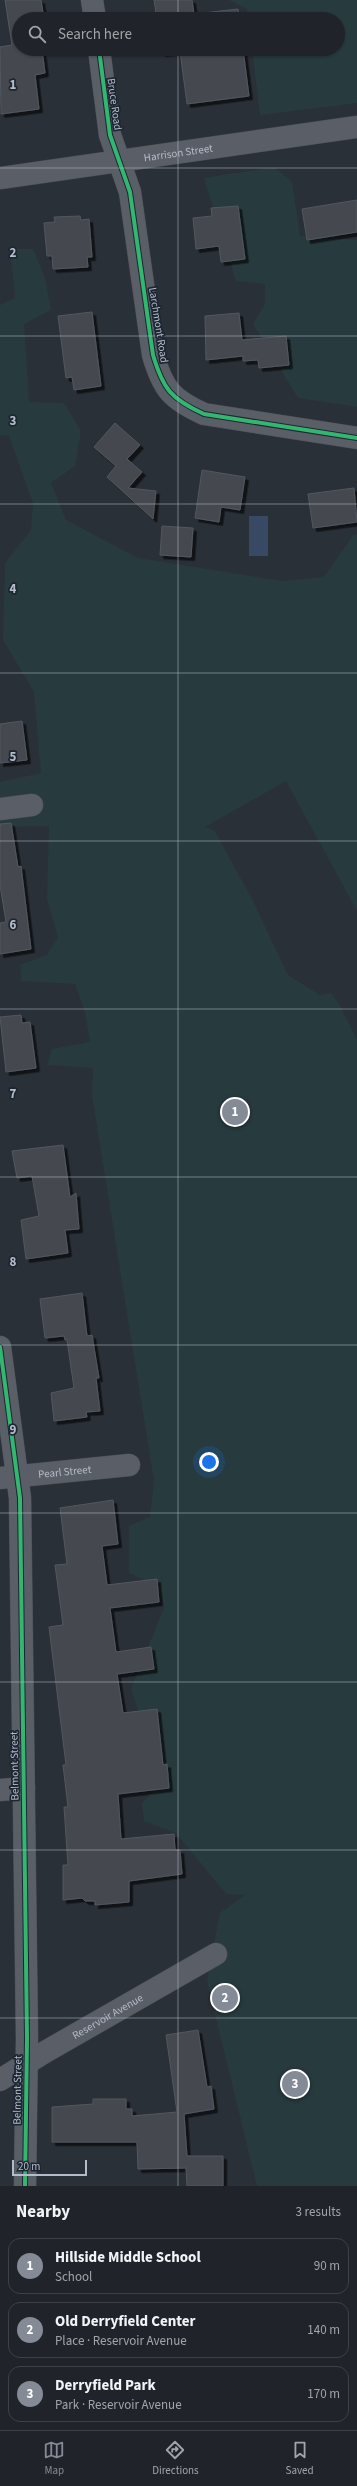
<!DOCTYPE html>
<html lang="en">
<head>
<meta charset="utf-8">
<style>
	:root { --surface:#20242a; --page:#2d3036; --text:#f1f3f6; --muted:#a2a4a8; --line:#3d4147; --accent:#848b96 }
	body { margin:0; font-family:"Source Sans 3",sans-serif; background:var(--page); color:var(--text) }
	.scale { position:absolute; left:12px; bottom:10px; width:75px; box-sizing:border-box; padding-left:4px; border:2px solid #b4bcc9; border-top:0; font-size:11px; line-height:14px; white-space:nowrap; color:#b4bcc9; -webkit-text-stroke:3px #1d2633; paint-order:stroke }
	.you { position:absolute; left:209px; top:1462px; width:14px; height:14px; margin:-10px; border:3px solid #fff; border-radius:50%; background:#1a73e8; box-shadow:0 0 0 6px #1a73e833 }
	.badge { display:grid; place-items:center; width:26px; height:26px; border-radius:50%; background:var(--accent); color:#fff; font-size:13px; font-weight:700 }
	.pin { position:absolute; translate:-50% -50%; border:2px solid #fff; box-shadow:0 1px 4px #0006 }
	.list { margin:0; padding:0; list-style:none }
	h2 { display:flex; justify-content:space-between; align-items:center; height:52px; margin:0; padding:0 16px; font-size:17px }
	h2 small { font-size:13px; font-weight:400; color:var(--muted) }
	.list li { display:grid; grid-template-columns:26px 1fr auto; gap:12px; align-items:center; box-sizing:border-box; height:56px; margin:0 8px 8px; padding:0 8px; border:1px solid var(--line); border-radius:12px }
	.list b { display:block; font-size:15px; white-space:nowrap }
	.list p { margin:0; font-size:13px; white-space:nowrap; color:var(--muted) }
	.list em { font-size:13px; font-style:normal; color:var(--muted) }
	.icon { flex:none; width:22px; height:22px; fill:none; stroke:currentColor; stroke-width:2; stroke-linecap:round; stroke-linejoin:round }
	.map { position:relative; flex:none; width:357px; height:2186px; overflow:hidden }
	.search { position:absolute; background:var(--surface); box-shadow:0 1px 3px #0004; left:12px; right:12px; top:12px; height:44px; display:flex; align-items:center; gap:10px; box-sizing:border-box; padding:0 14px; border-radius:22px; color:var(--muted); font-size:15px }
	.sheet { height:244px; background:var(--surface) }
	nav { display:flex; justify-content:space-around; align-items:center; box-sizing:border-box; height:56px; border-top:1px solid var(--line); background:var(--surface); font-size:11px; color:var(--muted) }
	nav a { display:grid; justify-items:center; gap:2px }
	nav .on { color:var(--accent) }
	.map>svg:first-child { display:block }
</style>
</head>
<body>
<div class="map">
<svg width="357" height="2186" viewBox="0 0 357 2186">
	<defs>
		<filter id="shadow"><feDropShadow dx="3.5" dy="3.5" stdDeviation="0" flood-color="#0009"/></filter>
	</defs>
	<rect width="100%" height="100%" fill="#2a3038"/>
	<g fill="#273a3e">
		<path d="M229,0H357V103L260,115L252,49H338V19H248L247,9Z"/>
		<path d="M274,167L292,182L300,236L357,240V407L298,398L253,324L265,304V284L236,281L204,178Z"/>
		<path d="M10,249H33L45,278L51,310L24,324L29,402L64,403L81,431L75,466L51,483L66,520L138,558L282,581L324,577L354,534L357,535V911L286,781L205,827L215,831L253,901L288,975L320,995L331,993L340,1005L357,1040V2186H257L207,1981L220,1913L245,1895L226,1894L176,1833L144,1821L142,1803L163,1781L131,1689L164,1608L159,1587L129,1573V1526L150,1517L154,1481L92,1095L93,1068L47,1065L52,1049L90,1042L85,1012L75,984L21,981L20,965L47,955L58,937L47,899L49,826L0,827V782L41,773L34,692L3,640L5,563L31,530L33,503L9,436L0,435V305L15,298Z"/>
	</g>
	<rect fill="#384963" x="249" y="516" width="19" height="40"/>
	<g fill="#444950" stroke="#52575f" filter="url(#shadow)">
		<path d="M5,0H41L44,19H19V49H42L45,73L35,75L39,109L1,114L0,47L12,45Z"/>
		<path d="M154,0H192L194,14L238,9L240,19H157Z"/>
		<path d="M161,49H243L249,96L187,104L180,51L162,53Z"/>
		<path d="M357,200V232L307,240L302,209Z"/>
		<path d="M238,206L245,259L221,262L219,246L196,249L193,218L212,216L211,208Z"/>
		<path d="M80,216L81,220L89,219L92,257H87L88,267L53,269L52,256H47L44,223L55,222L54,217Z"/>
		<path d="M92,312L101,386L74,390L72,377L66,378L58,316Z"/>
		<path d="M239,313L242,340L286,336L289,365L259,368L258,360L243,361V356L206,360L205,316Z"/>
		<path d="M115,423L140,445L127,459L142,472L128,488L156,491L153,519L107,477L116,466L94,447Z"/>
		<path d="M202,470L245,477L240,510L221,507L219,522L195,518Z"/>
		<path d="M354,488L357,522L313,528L308,494Z"/>
		<path d="M162,526L193,528L191,557L160,555Z"/>
		<path d="M22,721L27,760L0,763V724Z"/>
		<path d="M11,823L18,867L21,866L31,949L0,954V923L6,922L0,885V824Z"/>
		<path d="M21,1015L22,1023L30,1022L36,1068L6,1072L0,1017Z"/>
		<path d="M63,1145L70,1197L76,1193L79,1229L65,1230L68,1253L26,1259L21,1220L39,1216L32,1176L17,1178L12,1151Z"/>
		<path d="M82,1293L87,1336L92,1335L99,1378H96L100,1411L86,1412L87,1417L54,1421L51,1393L74,1388L67,1340H65L64,1336L45,1338L40,1299Z"/>
		<path d="M113,1500L118,1544L102,1546L107,1585L157,1579L159,1602L110,1608L116,1652L151,1647L154,1669L117,1674L123,1713L157,1709L163,1765L167,1764L169,1788L118,1794L121,1839L174,1834L175,1850H180L182,1874L129,1881V1902L95,1905V1901H85L82,1898L63,1900V1865H68L64,1807H68L63,1765H66L49,1627L63,1625L55,1565L67,1564L60,1508Z"/>
		<path d="M198,2030L207,2087L211,2086L214,2109L184,2114L187,2156H223V2186H187L186,2168L138,2169L137,2142H52V2107L93,2104V2099H126V2109H132V2116L177,2112L166,2035Z"/>
	</g>
	<g fill="none" stroke-linecap="round" stroke-linejoin="round">
		<g stroke="#484c53" stroke-width="23">
			<g id="minor">
				<path d="M92,0L95,19"/>
				<path d="M99,49L110,135L130,192L153,355C163,389 171,399 204,414L357,438"/>
				<path id="s1" d="M0,178L357,127"/>
				<path d="M0,809L32,805"/>
				<path id="s2" d="M0,1478L129,1465"/>
				<path d="M0,1790L24,1788"/>
				<path id="s3" d="M0,2080L45,2052L216,1954"/>
			</g>
		</g>
		<g stroke="#484c53" stroke-width="23">
			<path id="tertiary" d="M0,1347L20,1498L27,2038L25,2186"/>
		</g>
		<use href="#minor" stroke="#5a5e66" stroke-width="22"/>
		<use href="#tertiary" stroke="#5a5e66" stroke-width="22"/>
		<g stroke="#1d2633" stroke-width="6">
			<g id="cycleway">
				<path d="M99,49L110,135L130,192L153,355C163,389 171,399 204,414L357,438"/>
				<path d="M0,1347L20,1498L27,2038L25,2186"/>
			</g>
		</g>
		<use href="#cycleway" stroke="#33b770" stroke-width="4"/>
	</g>
	<path fill="none" stroke="#b4bcc9" stroke-width="1" stroke-opacity="0.55" d="M178,0V19M178,49V2186M0,168H357M0,336H357M0,504H357M0,673H357M0,841H357M0,1009H357M0,1177H357M0,1345H357M0,1513H357M0,1682H357M0,1850H357M0,2018H357"/>
	<g text-anchor="middle" stroke-width="3.5" stroke-linejoin="round" paint-order="stroke">
		<g font-size="11" fill="#b4bcc9" stroke="#1d2633">
			<text transform="translate(115 104) rotate(82)" y="4">Bruce Road</text>
			<text dy="4" stroke="none"><textPath href="#s1" startOffset="180">Harrison Street</textPath></text>
			<text transform="translate(159 325) rotate(81)" y="4">Larchmont Road</text>
			<text dy="4" stroke="none"><textPath href="#s2" startOffset="65">Pearl Street</textPath></text>
			<text transform="translate(14 1766) rotate(-91)" y="4">Belmont Street</text>
			<text dy="4" stroke="none"><textPath href="#s3" startOffset="125">Reservoir Avenue</textPath></text>
			<text transform="translate(17 2090) rotate(-89)" y="4">Belmont Street</text>
		</g>
	</g>
	<g font-size="13" text-anchor="middle" font-weight="bold" fill="#b4bcc9" stroke="#1d2633" stroke-width="3.5" stroke-linejoin="round" paint-order="stroke">
		<text x="13" y="89">1</text>
		<text x="13" y="257">2</text>
		<text x="13" y="425">3</text>
		<text x="13" y="593">4</text>
		<text x="13" y="761">5</text>
		<text x="13" y="929">6</text>
		<text x="13" y="1098">7</text>
		<text x="13" y="1266">8</text>
		<text x="13" y="1434">9</text>
	</g>
</svg>
<div class="scale">20 m</div>
<div class="you"></div>
<div class="pin badge" style="left:235px;top:1112px">1</div>
<div class="pin badge" style="left:225px;top:1998px">2</div>
<div class="pin badge" style="left:295px;top:2084px">3</div>
<div class="search"><svg class="icon" aria-label="search" viewBox="0 0 24 24"><circle cx="10" cy="10" r="6"/><path d="M15 15l6 6"/></svg>Search here</div>
</div>
<section class="sheet">
<h2>Nearby<small>3 results</small></h2>
<ul class="list">
<li><span class="badge">1</span><div><b>Hillside Middle School</b><p>School</p></div><em>90 m</em></li>
<li><span class="badge">2</span><div><b>Old Derryfield Center</b><p>Place · Reservoir Avenue</p></div><em>140 m</em></li>
<li><span class="badge">3</span><div><b>Derryfield Park</b><p>Park · Reservoir Avenue</p></div><em>170 m</em></li>
</ul>
</section>
<nav>
<a class="on"><svg class="icon" aria-label="map" viewBox="0 0 24 24"><path d="M3 6l6-2 6 2 6-2v14l-6 2-6-2-6 2zM9 4v14M15 6v14"/></svg>Map</a>
<a><svg class="icon" aria-label="directions" viewBox="0 0 24 24"><path d="M12 3l9 9-9 9-9-9zM9 14v-3h6M13 9l2 2-2 2"/></svg>Directions</a>
<a><svg class="icon" aria-label="saved" viewBox="0 0 24 24"><path d="M7 4h10v16l-5-4-5 4z"/></svg>Saved</a>
</nav>
</body>
</html>
